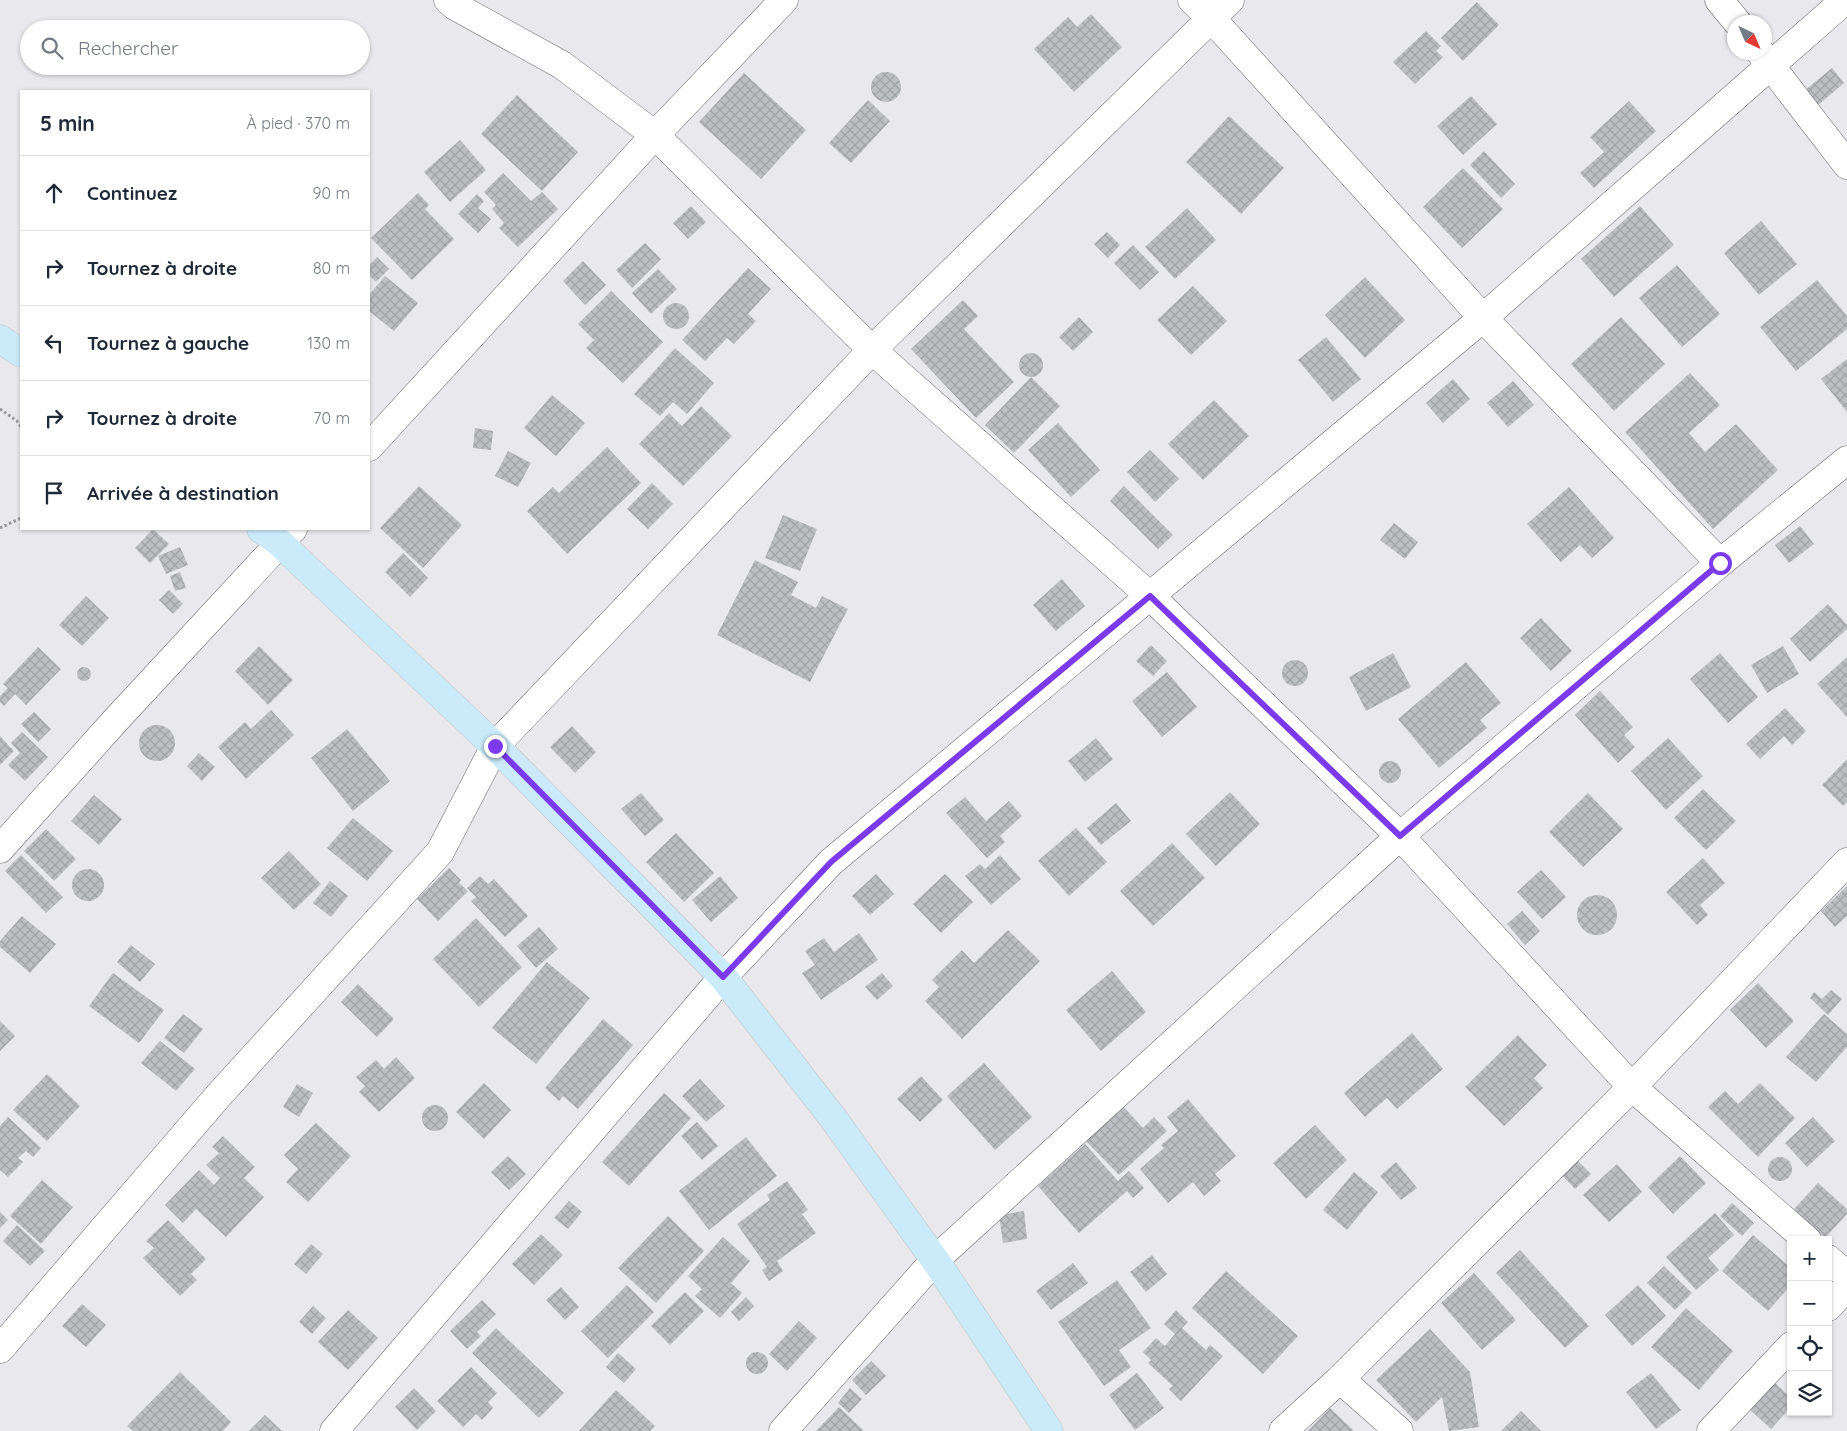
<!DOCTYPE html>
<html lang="fr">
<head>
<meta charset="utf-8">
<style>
	:root { --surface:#fff; --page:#f2f2f3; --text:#1f2937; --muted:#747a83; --line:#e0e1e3 }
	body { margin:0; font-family:Quicksand,sans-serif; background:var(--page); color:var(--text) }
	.controls { position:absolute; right:15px; bottom:15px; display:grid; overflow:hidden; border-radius:0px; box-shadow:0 1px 4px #0004 }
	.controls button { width:45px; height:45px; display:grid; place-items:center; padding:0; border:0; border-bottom:1px solid var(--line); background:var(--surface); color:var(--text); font:25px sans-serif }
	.compass { position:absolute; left:1727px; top:15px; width:45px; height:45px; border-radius:50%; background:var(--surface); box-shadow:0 1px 4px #0004; rotate:136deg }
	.stop { position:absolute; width:15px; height:15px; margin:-11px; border:4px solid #7c3aed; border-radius:50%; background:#fff }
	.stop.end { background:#7c3aed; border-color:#fff; box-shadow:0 1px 5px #0008 }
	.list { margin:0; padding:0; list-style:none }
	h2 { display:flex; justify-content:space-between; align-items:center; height:65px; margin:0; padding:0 20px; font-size:21px }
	h2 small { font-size:16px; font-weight:400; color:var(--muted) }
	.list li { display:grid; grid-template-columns:32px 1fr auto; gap:15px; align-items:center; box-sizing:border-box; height:75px; padding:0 20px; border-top:1px solid var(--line) }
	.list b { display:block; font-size:19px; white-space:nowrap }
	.list em { font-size:16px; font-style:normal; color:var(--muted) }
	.icon { flex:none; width:28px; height:28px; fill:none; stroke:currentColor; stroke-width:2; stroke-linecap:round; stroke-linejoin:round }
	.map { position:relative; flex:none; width:1847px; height:1431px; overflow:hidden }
	.search { position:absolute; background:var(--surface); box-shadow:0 1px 4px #0004; left:20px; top:20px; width:350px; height:55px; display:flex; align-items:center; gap:12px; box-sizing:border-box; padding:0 18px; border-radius:28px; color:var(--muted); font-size:19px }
	.panel { position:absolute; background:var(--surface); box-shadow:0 1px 4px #0004; left:20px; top:90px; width:350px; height:440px; border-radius:0px }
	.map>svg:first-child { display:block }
</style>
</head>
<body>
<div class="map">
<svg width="1847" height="1431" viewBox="0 0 1847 1431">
	<defs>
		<pattern id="building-cross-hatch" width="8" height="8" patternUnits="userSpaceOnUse" patternTransform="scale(1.25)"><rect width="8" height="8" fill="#bdbec2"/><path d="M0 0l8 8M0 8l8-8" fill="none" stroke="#a2a3a6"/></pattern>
	</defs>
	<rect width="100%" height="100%" fill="#e8e8ed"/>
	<g fill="url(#building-cross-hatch)">
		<path d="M1477,2L1499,25L1463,61L1441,38Z"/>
		<path d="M1091,14L1122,47L1074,92L1034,49L1068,17L1077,27Z"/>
		<path d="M1426,31L1441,46L1436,51L1443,57L1415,84L1393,62Z"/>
		<path d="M1832,68L1844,83L1817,106L1804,91Z"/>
		<circle cx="886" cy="87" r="15"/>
		<path d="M744,73L806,130L761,179L699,122Z"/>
		<path d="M517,95L578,152L542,191L481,134Z"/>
		<path d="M1471,96L1497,124L1463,155L1437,126Z"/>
		<path d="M868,100L890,121L851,163L829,143Z"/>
		<path d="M1629,101L1656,131L1594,188L1580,173L1604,152L1590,137Z"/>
		<path d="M1229,116L1284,168L1241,214L1186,162Z"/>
		<path d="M460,140L486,170L450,202L424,172Z"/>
		<path d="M1484,151L1515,184L1501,198L1470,165Z"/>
		<path d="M1463,168L1503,209L1462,248L1423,207Z"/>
		<path d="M503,173L531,201L542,192L558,209L518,247L499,228L504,223L492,209L496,205L484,192Z"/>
		<path d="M418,193L429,205L425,209L454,239L412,280L371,238Z"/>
		<path d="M477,194L484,201L478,208L491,219L478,233L458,214Z"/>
		<path d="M691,206L706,222L688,239L673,223Z"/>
		<path d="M1640,206L1674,245L1614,297L1581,259Z"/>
		<path d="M1187,208L1216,240L1175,279L1145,247Z"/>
		<path d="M1761,221L1797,264L1759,295L1724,253Z"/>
		<path d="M1107,232L1120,245L1108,258L1094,244Z"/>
		<path d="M645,243L661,259L632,288L616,270Z"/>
		<path d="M1133,245L1159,272L1140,290L1114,263Z"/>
		<path d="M377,257L389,269L376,282L369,275V266Z"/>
		<path d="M583,261L606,285L585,305L563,281Z"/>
		<path d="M1677,265L1720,314L1682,347L1639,298Z"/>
		<path d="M748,268L771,289L748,314L756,321L734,344L727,338L705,361L682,340Z"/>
		<path d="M658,269L677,289L651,314L632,293Z"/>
		<path d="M385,276L418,303L394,331L369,311V295Z"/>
		<path d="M1365,277L1405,320L1365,358L1325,315Z"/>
		<path d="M1817,280L1847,316V329L1796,371L1760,327Z"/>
		<path d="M1193,286L1227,321L1191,355L1157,320Z"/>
		<path d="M611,291L663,342L623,383L586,348L594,340L578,324Z"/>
		<path d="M963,300L978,316L964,329L1014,382L976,418L911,349Z"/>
		<circle cx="676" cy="316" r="13"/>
		<path d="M1079,317L1093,332L1073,351L1059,337Z"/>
		<path d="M1621,317L1665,364L1614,411L1571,364Z"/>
		<path d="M1326,337L1361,379L1333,402L1298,360Z"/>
		<path d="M675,348L714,383L687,414L673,402L660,416L634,394Z"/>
		<circle cx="1031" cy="365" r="12"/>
		<path d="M1847,359V412L1821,379Z"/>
		<path d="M1690,373L1720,405L1689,433L1705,452L1736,424L1778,470L1713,529L1625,432Z"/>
		<path d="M1031,377L1060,406L1014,453L985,425Z"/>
		<path d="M1453,379L1470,399L1443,423L1426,403Z"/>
		<path d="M1513,381L1534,405L1508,427L1487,403Z"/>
		<path d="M552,395L585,423L556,456L524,428Z"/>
		<path d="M1214,400L1249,436L1203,480L1168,444Z"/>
		<path d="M701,406L732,436L683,486L639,444L669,413L682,426Z"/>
		<path d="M1058,423L1100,470L1071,497L1028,450Z"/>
		<path d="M475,428L493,431L491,450L473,448Z"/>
		<path d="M607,447L641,483L567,554L527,511L553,487L559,493Z"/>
		<path d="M1150,450L1179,479L1155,502L1127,472Z"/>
		<path d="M508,451L531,463L518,487L495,476Z"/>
		<path d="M652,483L673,504L648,529L627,509Z"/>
		<path d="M419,486L462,525L423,568L380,528Z"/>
		<path d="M1124,486L1173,535L1158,549L1110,501Z"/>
		<path d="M1569,487L1614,538L1592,558L1580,545L1561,562L1527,524Z"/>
		<path d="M783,515L817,529L800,571L765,558Z"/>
		<path d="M1394,523L1418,542L1405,559L1380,540Z"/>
		<path d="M1800,526L1814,544L1789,563L1775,545Z"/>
		<path d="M153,529L169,544L150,563L135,548Z"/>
		<path d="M180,547L188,565L166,574L158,556Z"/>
		<path d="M403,553L428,578L410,597L385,572Z"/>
		<path d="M755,560L798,582L791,595L816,608L822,596L848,609L810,682L717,635Z"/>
		<path d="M180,572L186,588L175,591L170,576Z"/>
		<path d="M1062,579L1085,606L1056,631L1033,605Z"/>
		<path d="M169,590L183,604L173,614L159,600Z"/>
		<path d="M86,596L109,618L82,646L59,625Z"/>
		<path d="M1828,604L1847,625V629L1810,662L1790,639Z"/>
		<path d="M1541,618L1572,651L1551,671L1520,638Z"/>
		<path d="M1151,645L1167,661L1153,676L1136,661Z"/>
		<path d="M259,646L293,680L268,705L235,671Z"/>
		<path d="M1783,646L1799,674L1767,693L1751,665Z"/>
		<path d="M38,647L61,669L26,705L15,694L4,706L0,702V696L8,688L3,684Z"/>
		<path d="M1393,653L1411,687L1366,711L1349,677Z"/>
		<path d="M1720,653L1758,697L1728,723L1690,679Z"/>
		<path d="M1847,657V717L1817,684Z"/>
		<circle cx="1295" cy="673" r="13"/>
		<path d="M1466,662L1501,703L1480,720L1487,728L1439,768L1398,719Z"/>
		<circle cx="84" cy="674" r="7"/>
		<path d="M1167,672L1197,707L1162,737L1132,701Z"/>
		<path d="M1600,691L1633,727L1624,735L1635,747L1618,763L1575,715Z"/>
		<path d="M1785,708L1806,731L1792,745L1784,736L1760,759L1746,744Z"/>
		<path d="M271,710L294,735L246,779L218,747L245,722L251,729Z"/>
		<path d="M34,712L51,729L38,742L21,724Z"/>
		<circle cx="157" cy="743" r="18"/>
		<path d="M572,726L596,752L575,773L550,747Z"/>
		<path d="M347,729L390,781L353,811L311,758Z"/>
		<path d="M22,732L48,757L25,781L8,765L20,753L11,743Z"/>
		<path d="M0,736L14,751L0,765Z"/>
		<path d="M1096,738L1113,759L1085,782L1068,761Z"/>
		<path d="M1668,738L1703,776L1666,810L1631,771Z"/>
		<path d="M199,753L215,767L202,781L187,766Z"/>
		<path d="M1847,759V802L1843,806L1822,785Z"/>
		<circle cx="1390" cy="772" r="11"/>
		<path d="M1703,789L1736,821L1706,850L1674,818Z"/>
		<path d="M1230,792L1260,824L1216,866L1186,834Z"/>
		<path d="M641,793L664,820L645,836L621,809Z"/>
		<path d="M1588,793L1623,829L1583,867L1549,832Z"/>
		<path d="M94,795L122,819L99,845L71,821Z"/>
		<path d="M965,797L986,821L1009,801L1022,816L1000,836L1005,842L987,858L946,813Z"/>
		<path d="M1116,803L1131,821L1101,845L1087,828Z"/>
		<path d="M353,818L393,851L367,881L327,848Z"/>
		<path d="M1076,828L1107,862L1069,896L1038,861Z"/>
		<path d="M46,829L76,859L54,881L24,851Z"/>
		<path d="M676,833L714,873L684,902L646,862Z"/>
		<path d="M1172,843L1205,878L1153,926L1120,891Z"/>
		<path d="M289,851L321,884L294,910L261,878Z"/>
		<path d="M21,855L63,897L46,913L5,871Z"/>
		<path d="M1000,855L1021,879L991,905L965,876L980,864L985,869Z"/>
		<path d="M1703,858L1725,883L1700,905L1708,915L1697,925L1666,892Z"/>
		<path d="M449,868L461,880L459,883L468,891L438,921L417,899Z"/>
		<circle cx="88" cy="885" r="16"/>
		<path d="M1541,870L1566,897L1542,919L1517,892Z"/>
		<path d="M876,874L894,894L870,915L852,896Z"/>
		<path d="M945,874L973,902L941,933L913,904Z"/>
		<path d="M480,876L488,884L494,879L528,916L505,937L471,901L476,897L467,888Z"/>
		<path d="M720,876L738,898L711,922L692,900Z"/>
		<path d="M330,881L348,896L331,917L313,903Z"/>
		<path d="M1847,886V916L1835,927L1821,911Z"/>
		<circle cx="1597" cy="915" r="20"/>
		<path d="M1522,911L1540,931L1525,945L1507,924Z"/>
		<path d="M22,916L56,944L30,973L0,947V941Z"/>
		<path d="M476,918L522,967L479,1007L433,959Z"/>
		<path d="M539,927L558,949L536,968L517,946Z"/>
		<path d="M1008,930L1040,961L962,1039L925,1001L939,987L932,980L962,950L974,963Z"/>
		<path d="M859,933L878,960L821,1000L802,973L815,965L805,951L824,938L834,952Z"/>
		<path d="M131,945L155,964L140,982L117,962Z"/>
		<path d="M547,962L590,998L536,1064L492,1028Z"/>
		<path d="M1112,971L1146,1012L1101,1051L1066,1010Z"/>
		<path d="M113,973L164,1010L139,1043L89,1006Z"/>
		<path d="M882,973L893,986L877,1000L865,987Z"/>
		<path d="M1758,983L1794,1021L1766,1048L1730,1010Z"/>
		<path d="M358,984L394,1019L377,1037L341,1002Z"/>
		<path d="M1831,990L1842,999L1828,1015L1810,998L1814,992L1822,999Z"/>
		<path d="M183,1014L203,1029L184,1053L164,1038Z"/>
		<path d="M1824,1014L1847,1034V1047L1816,1082L1786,1057Z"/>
		<path d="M603,1019L633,1045L578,1109L563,1096L559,1101L545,1088Z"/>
		<path d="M0,1021L15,1036L0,1051Z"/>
		<path d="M1412,1033L1443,1069L1397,1109L1387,1098L1365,1117L1344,1093Z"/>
		<path d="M1518,1035L1547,1065L1534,1078L1543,1088L1504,1126L1465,1087Z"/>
		<path d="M160,1041L195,1069L176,1091L141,1063Z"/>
		<path d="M396,1057L415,1078L379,1112L359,1092L365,1086L356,1077L376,1060L384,1069Z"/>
		<path d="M984,1063L1032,1117L995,1150L947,1096Z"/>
		<path d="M47,1074L80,1106L47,1141L13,1110Z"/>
		<path d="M921,1076L943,1100L920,1122L897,1099Z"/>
		<path d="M700,1079L725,1106L706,1122L682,1096Z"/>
		<path d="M484,1083L511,1110L484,1139L456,1112Z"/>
		<path d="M1760,1083L1795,1118L1758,1157L1708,1107L1725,1091L1738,1104Z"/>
		<path d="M297,1084L313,1093L299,1117L283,1107Z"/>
		<path d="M664,1093L691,1118L629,1186L602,1162Z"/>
		<path d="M1188,1099L1236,1156L1215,1174L1221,1181L1204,1196L1193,1182L1168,1203L1140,1169L1164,1148L1161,1145L1178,1131L1167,1117Z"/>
		<path d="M1121,1104L1143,1128L1154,1117L1167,1131L1119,1175L1084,1139Z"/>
		<circle cx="435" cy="1118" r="13"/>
		<path d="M8,1117L41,1148L33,1157L26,1151L18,1158L23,1162L8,1177L0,1170V1126Z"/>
		<path d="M1813,1117L1835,1141L1807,1167L1785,1143Z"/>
		<path d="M697,1122L718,1146L702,1160L681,1136Z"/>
		<path d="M316,1123L351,1156L308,1202L286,1182L298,1169L284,1155Z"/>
		<path d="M1315,1125L1347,1160L1306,1199L1273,1163Z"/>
		<path d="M223,1136L255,1167L244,1178L264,1197L226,1237L196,1209L183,1223L165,1205L199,1170L214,1185L220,1178L206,1165L219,1153L212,1147Z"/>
		<path d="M746,1137L777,1176L709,1230L679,1191Z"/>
		<path d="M1085,1144L1118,1181L1129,1171L1144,1188L1133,1198L1127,1191L1079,1233L1038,1186Z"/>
		<path d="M508,1156L526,1174L509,1190L491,1172Z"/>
		<path d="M1680,1156L1706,1183L1673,1214L1648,1187Z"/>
		<circle cx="1780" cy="1169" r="12"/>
		<path d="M1576,1159L1591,1174L1575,1189L1561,1174Z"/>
		<path d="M1396,1162L1417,1188L1401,1200L1380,1176Z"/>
		<path d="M1617,1164L1642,1192L1609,1222L1583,1195Z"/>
		<path d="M1354,1172L1378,1192L1347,1230L1323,1210Z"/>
		<path d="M42,1180L73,1207L41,1244L10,1216Z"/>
		<path d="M787,1181L808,1210L802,1214L816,1233L777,1261L783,1271L769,1281L762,1270L767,1267L737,1224L770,1200L767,1195Z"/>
		<path d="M1818,1183L1847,1209V1214L1825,1238L1794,1209Z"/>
		<path d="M569,1201L582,1212L568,1229L554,1218Z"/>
		<path d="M1732,1203L1754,1223L1742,1236L1720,1216Z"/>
		<path d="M1024,1211L1027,1239L1003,1243L999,1215Z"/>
		<path d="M0,1212L8,1220L0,1228Z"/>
		<path d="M1715,1213L1734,1235L1708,1258L1719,1270L1696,1290L1666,1257Z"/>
		<path d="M668,1216L704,1251L656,1303L618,1268Z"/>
		<path d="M168,1220L206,1259L191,1274L197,1280L180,1296L143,1258L154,1248L146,1241Z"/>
		<path d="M17,1225L45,1251L30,1266L3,1241Z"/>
		<path d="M541,1234L563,1255L534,1285L512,1264Z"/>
		<path d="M1753,1235L1791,1268V1285L1768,1311L1722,1271Z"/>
		<path d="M723,1237L750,1261L731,1283L742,1293L720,1318L695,1296L702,1289L688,1276Z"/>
		<path d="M311,1244L323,1254L306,1274L294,1264Z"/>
		<path d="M1520,1250L1589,1326L1565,1348L1496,1273Z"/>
		<path d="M1152,1255L1167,1274L1146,1292L1130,1272Z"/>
		<path d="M1073,1263L1088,1283L1051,1310L1036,1291Z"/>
		<path d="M1664,1266L1692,1293L1675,1310L1647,1283Z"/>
		<path d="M1226,1271L1298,1336L1263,1374L1192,1308Z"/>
		<path d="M1474,1273L1516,1320L1482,1350L1441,1303Z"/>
		<path d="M1117,1280L1151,1328L1119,1350L1131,1367L1104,1386L1058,1322Z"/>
		<path d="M627,1285L654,1312L608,1358L581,1331Z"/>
		<path d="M1638,1285L1666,1316L1632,1346L1605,1315Z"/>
		<path d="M561,1287L579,1307L565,1320L546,1300Z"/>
		<path d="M685,1292L704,1311L670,1345L651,1326Z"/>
		<path d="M746,1297L754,1306L739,1321L731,1312Z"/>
		<path d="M482,1300L496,1314L477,1332L481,1336L467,1349L450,1331Z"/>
		<path d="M82,1304L106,1325L86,1347L62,1326Z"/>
		<path d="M313,1306L326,1318L312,1334L299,1322Z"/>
		<path d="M1686,1308L1733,1351L1699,1390L1651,1347Z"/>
		<path d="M348,1310L378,1338L348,1370L318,1342Z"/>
		<path d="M1176,1310L1188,1322L1182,1328L1206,1350L1210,1345L1223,1356L1181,1401L1169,1389L1173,1386L1148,1363L1151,1360L1143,1352L1156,1338L1165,1346L1175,1334L1164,1324Z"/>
		<path d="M799,1321L817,1338L787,1371L769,1354Z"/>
		<path d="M496,1328L564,1393L539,1418L472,1353Z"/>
		<path d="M1430,1329L1470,1372L1479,1427L1449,1431L1442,1397L1416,1422L1376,1380Z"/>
		<circle cx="757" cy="1363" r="11"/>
		<path d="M618,1353L636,1369L624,1383L606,1367Z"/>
		<path d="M871,1361L886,1376L866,1395L852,1380Z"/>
		<path d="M471,1367L497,1393L488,1402L493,1408L482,1420L476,1414L463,1427L437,1401Z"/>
		<path d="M180,1372L231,1422L223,1431H133L127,1426Z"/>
		<path d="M1137,1373L1164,1408L1135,1430L1109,1395Z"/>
		<path d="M1651,1373L1681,1410L1656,1429L1626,1392Z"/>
		<path d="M1772,1380L1791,1398V1407L1771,1429L1747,1407Z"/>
		<path d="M414,1388L436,1411L417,1430L395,1407Z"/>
		<path d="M850,1388L862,1399L849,1413L838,1403Z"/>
		<path d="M616,1390L655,1426L650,1431H579Z"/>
		<path d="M839,1407L864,1431H816Z"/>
		<path d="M1330,1408L1354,1431H1308Z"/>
		<path d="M1521,1411L1541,1431H1501Z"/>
		<path d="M265,1415L282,1431H249Z"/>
	</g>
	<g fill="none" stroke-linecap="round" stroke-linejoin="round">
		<g stroke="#68696d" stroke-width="29">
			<g id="minor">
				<path d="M448,0L455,6L562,65L655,135L872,350L1150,596L1400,836L1632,1087L1807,1240"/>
				<path d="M1192,0L1211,18L1483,318L1720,563"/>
				<path d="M1719,0L1737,22"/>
				<path d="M1760,52L1847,165"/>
				<path d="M369,447L655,135L784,0"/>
				<path d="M0,849L114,722L293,529"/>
				<path d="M1828,1259L1847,1275"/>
				<path d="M1828,1307L1847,1287"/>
				<path d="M0,1349L219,1095L440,852L495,746L872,350L1230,0"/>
				<path d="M1340,1379L1399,1431"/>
				<path d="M334,1431L723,977L831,862L1483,318L1845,0"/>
				<path d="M783,1431L935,1260L1400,836L1720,563L1847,460"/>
				<path d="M1283,1431L1340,1379L1632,1087L1847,862"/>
				<path d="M1711,1431L1791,1346"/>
			</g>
		</g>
		<g stroke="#c3c3c4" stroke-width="29">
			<g id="major">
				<path d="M0,339L21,353"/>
				<path d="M261,529L280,543L495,746L723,977L833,1118L935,1260L1049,1431"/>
			</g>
		</g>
		<g stroke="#969699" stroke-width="3" stroke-dasharray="2.5 2.5" stroke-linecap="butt">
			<path d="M0,409L17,421L21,427"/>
			<path d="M0,528L21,518"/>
		</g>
		<use href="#minor" stroke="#fff" stroke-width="28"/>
		<use href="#major" stroke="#cbebfb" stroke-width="28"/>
	</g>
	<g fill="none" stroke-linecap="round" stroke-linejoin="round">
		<path stroke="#7c3aed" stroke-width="6" d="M495,746L723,977L831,862L1150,596L1400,836L1720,563"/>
	</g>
</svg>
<div class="controls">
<button>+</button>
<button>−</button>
<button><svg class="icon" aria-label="locate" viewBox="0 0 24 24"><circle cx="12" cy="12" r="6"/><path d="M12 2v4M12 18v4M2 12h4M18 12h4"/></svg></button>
<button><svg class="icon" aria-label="layers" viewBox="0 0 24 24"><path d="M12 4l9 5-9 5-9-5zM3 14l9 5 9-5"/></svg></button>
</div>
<svg class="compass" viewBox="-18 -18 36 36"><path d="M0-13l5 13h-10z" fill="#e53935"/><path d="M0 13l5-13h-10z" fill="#747a83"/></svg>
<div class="stop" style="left:1720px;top:563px"></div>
<div class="stop end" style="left:495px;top:746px"></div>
<div class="search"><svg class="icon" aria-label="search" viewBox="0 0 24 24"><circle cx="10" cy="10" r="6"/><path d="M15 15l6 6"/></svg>Rechercher</div>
<section class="panel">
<h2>5 min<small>À pied · 370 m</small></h2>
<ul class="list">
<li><svg class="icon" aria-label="ahead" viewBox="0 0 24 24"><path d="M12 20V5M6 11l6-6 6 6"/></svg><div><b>Continuez</b></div><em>90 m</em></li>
<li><svg class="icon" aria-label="right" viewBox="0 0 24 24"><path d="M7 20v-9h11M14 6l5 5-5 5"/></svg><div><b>Tournez à droite</b></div><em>80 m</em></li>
<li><svg class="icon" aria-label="left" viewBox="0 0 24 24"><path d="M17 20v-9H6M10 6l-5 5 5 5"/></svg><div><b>Tournez à gauche</b></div><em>130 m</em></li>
<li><svg class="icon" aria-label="right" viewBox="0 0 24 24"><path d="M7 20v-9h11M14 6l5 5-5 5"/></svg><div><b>Tournez à droite</b></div><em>70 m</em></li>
<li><svg class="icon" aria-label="arrive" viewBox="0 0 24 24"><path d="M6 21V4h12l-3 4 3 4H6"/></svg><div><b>Arrivée à destination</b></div></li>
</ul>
</section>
</div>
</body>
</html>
